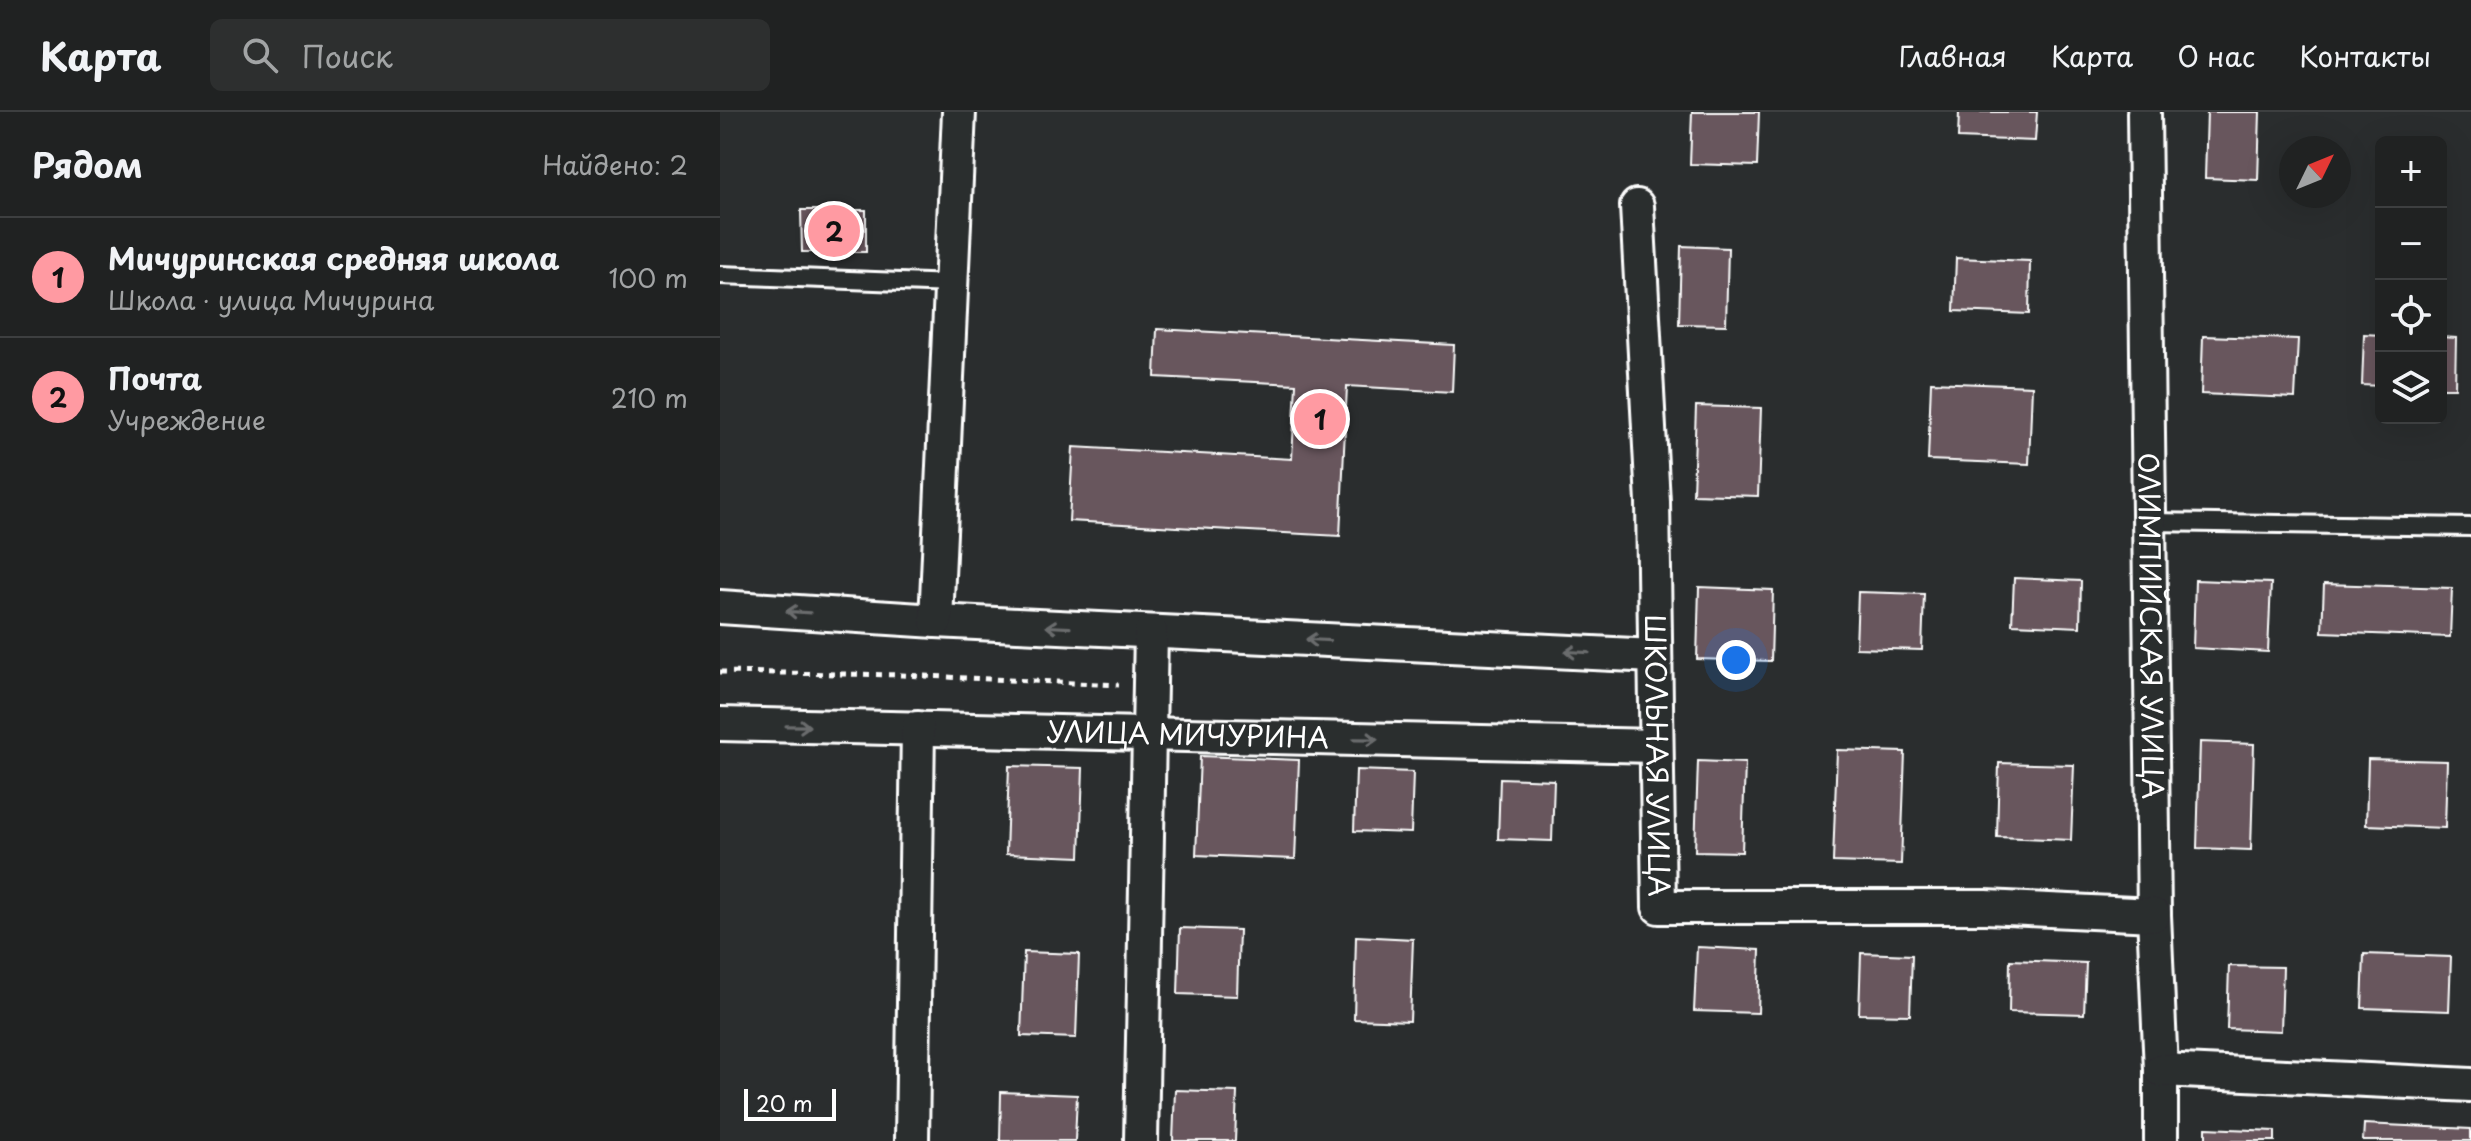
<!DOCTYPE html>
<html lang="ru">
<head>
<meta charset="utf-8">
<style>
	:root { --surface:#202222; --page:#2d2f2f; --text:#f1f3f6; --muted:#a2a4a5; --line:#3d3f40; --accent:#ff9aa2 }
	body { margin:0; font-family:"Playpen Sans",sans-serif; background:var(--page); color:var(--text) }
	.controls { position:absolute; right:24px; top:24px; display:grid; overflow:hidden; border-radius:12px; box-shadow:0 8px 32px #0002 }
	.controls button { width:72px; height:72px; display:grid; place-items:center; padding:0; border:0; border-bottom:2px solid var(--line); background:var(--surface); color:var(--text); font:40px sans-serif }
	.compass { position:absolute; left:1559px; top:24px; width:72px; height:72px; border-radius:50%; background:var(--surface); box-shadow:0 8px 32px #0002; rotate:47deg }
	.scale { position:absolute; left:24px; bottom:20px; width:92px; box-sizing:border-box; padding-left:8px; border:4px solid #fff; border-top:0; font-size:22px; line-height:28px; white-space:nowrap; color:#fff; -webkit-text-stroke:6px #2a2d2e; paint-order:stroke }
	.you { position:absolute; left:1016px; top:548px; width:28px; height:28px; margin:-20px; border:6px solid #fff; border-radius:50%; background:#1a73e8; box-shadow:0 0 0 12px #1a73e833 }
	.badge { display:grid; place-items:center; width:52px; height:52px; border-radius:50%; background:var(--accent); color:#111; font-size:26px; font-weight:700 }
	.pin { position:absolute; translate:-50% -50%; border:4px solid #fff; box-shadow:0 2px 8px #0006 }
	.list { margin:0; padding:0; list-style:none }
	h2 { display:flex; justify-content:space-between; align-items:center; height:104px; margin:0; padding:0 32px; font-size:34px }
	h2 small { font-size:26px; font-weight:400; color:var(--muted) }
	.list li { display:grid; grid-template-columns:52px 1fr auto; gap:24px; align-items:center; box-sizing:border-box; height:120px; padding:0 32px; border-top:2px solid var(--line) }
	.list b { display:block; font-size:30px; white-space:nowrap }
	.list p { margin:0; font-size:26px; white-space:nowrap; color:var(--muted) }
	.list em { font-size:26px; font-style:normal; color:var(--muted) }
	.icon { flex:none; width:44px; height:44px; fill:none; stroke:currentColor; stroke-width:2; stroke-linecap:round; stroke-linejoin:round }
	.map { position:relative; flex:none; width:1751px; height:1029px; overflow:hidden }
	header { display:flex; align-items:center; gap:48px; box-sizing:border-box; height:112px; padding:0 40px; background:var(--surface); border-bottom:2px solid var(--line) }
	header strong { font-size:38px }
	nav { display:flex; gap:44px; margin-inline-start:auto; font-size:28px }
	.search { width:560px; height:72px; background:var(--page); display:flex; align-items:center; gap:20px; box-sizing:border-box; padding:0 28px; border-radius:12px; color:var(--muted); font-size:30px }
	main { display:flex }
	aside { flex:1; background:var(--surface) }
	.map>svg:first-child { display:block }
</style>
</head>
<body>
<header>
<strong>Карта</strong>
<div class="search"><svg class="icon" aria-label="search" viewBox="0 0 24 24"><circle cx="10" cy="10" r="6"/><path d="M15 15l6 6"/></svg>Поиск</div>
<nav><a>Главная</a><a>Карта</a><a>О нас</a><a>Контакты</a></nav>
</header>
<main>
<aside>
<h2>Рядом<small>Найдено: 2</small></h2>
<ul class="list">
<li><span class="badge">1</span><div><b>Мичуринская средняя школа</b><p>Школа · улица Мичурина</p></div><em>100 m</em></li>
<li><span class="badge">2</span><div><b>Почта</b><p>Учреждение</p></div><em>210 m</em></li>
</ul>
</aside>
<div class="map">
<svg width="1751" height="1029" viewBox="0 0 1751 1029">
	<rect width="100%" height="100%" fill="#2a2d2e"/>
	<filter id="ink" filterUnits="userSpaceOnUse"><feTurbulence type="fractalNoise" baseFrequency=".0125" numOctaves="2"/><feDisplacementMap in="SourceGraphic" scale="16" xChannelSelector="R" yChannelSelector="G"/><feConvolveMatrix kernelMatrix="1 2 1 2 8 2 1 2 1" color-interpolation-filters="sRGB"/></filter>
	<g filter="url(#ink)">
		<g fill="#68565d" stroke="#fff" stroke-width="2">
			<path d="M972,0H1039L1037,54L970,52Z"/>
			<path d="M1239,0H1317L1315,29L1238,26Z"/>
			<path d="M1487,0H1540L1538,68L1485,66Z"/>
			<path d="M81,98H146V140H82Z"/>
			<path d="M961,134L1008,136L1006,213L959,212Z"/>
			<path d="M1236,146L1310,149L1309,202L1234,199Z"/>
			<path d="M437,217L734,233L732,280L627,274L620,424L349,409L353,335L572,347L576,272L435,265Z"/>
			<path d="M1644,222L1661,223V274L1642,273Z"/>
			<path d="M1483,224L1578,227L1575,286L1481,282Z"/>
			<path d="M1721,225L1736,226L1735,276H1721Z"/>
			<path d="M1211,270L1312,274L1309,352L1208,348Z"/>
			<path d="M976,294L1041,296L1038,384L973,382Z"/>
			<path d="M1294,466L1361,469L1360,515L1292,512Z"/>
			<path d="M1475,468L1551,471L1548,540L1473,536Z"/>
			<path d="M1604,472L1732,476L1730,525L1602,520Z"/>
			<path d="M979,475L1053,478L1051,549L977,547Z"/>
			<path d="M1138,480L1204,482L1202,538L1136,536Z"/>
			<path d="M1480,630L1534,632L1531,738L1477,736Z"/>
			<path d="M1117,638L1185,640L1181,752L1113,750Z"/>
			<path d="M480,644L579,648L575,747L476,743Z"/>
			<path d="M1648,647L1727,649L1725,716L1646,713Z"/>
			<path d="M978,649L1025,651L1022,740L975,739Z"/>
			<path d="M1279,651L1354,653L1351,728L1277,725Z"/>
			<path d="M289,654L363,656L360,745L286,742Z"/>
			<path d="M636,658L693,660L691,721L634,719Z"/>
			<path d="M780,666L834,668L832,729L778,727Z"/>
			<path d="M460,816L519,818L517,884L458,882Z"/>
			<path d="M636,824L693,827L690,909L634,907Z"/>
			<path d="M977,835L1040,838L1038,901L974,899Z"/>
			<path d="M304,840L359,842L356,926L301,924Z"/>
			<path d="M1141,841L1192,843L1190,903L1139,902Z"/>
			<path d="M1644,842L1731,845L1729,899L1642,896Z"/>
			<path d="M1290,848L1366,851L1364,902L1289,900Z"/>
			<path d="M1509,854L1563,855L1561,919L1507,917Z"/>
			<path d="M455,978L517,980L515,1029H453Z"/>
			<path d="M281,980L357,983L355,1029H280Z"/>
			<path d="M1644,1012L1751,1017V1029H1643Z"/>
			<path d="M1486,1016L1555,1019V1029H1486Z"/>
		</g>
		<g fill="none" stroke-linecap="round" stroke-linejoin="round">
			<g stroke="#fff" stroke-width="22">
				<g id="service">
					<path d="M0,163L232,172"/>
					<path d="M1430,410L1751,415"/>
				</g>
			</g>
			<g stroke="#fff" stroke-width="38">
				<g id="minor">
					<path id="s1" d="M1424,0L1434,803L1441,958V1029"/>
					<path id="s2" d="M917,94L933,390L939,795H1266L1434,803"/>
					<path d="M0,495L216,509L935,544"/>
					<path d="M216,509L239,0"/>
					<path id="s3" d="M0,612L936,634"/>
					<path d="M1441,958L1751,973"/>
					<path d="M192,1029L198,616"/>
					<path d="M421,1029L431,520"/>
				</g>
			</g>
			<path stroke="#fff" stroke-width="5" stroke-dasharray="6 6" stroke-linecap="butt" d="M0,560L182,563L399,573"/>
			<use href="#service" stroke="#2a2d2e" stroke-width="16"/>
			<use href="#minor" stroke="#2a2d2e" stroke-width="32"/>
		</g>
		<defs><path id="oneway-shaft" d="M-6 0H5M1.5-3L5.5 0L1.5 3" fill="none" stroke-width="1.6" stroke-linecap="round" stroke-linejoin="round" transform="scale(2)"/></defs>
		<g stroke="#6a6c6d">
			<use href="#oneway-shaft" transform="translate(78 500) rotate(-176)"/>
			<use href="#oneway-shaft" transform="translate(338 515) rotate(-177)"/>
			<use href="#oneway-shaft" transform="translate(598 528) rotate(-177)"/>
			<use href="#oneway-shaft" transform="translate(857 540) rotate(-177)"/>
			<use href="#oneway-shaft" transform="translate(78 614) rotate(1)"/>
			<use href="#oneway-shaft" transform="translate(646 627) rotate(1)"/>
		</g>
	</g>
	<g text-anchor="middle" stroke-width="7" stroke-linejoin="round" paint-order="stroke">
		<g font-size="28" fill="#fff" stroke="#2a2d2e">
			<text dy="10" stroke="none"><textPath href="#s1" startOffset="514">ОЛИМПИЙСКАЯ УЛИЦА</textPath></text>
			<text dy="10" stroke="none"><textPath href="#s3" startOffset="468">УЛИЦА МИЧУРИНА</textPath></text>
			<text dy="10" stroke="none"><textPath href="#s2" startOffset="550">ШКОЛЬНАЯ УЛИЦА</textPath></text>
		</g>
	</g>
</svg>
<div class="controls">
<button>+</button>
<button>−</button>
<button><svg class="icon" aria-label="locate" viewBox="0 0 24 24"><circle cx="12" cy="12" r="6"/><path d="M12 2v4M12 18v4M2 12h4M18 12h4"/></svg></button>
<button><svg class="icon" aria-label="layers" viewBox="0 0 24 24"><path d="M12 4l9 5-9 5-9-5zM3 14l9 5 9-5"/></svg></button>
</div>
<svg class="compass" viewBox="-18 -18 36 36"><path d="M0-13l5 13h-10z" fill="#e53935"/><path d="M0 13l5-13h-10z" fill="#a2a4a5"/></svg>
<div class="scale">20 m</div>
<div class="you"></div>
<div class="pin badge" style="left:600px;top:307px">1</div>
<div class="pin badge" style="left:114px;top:119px">2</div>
</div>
</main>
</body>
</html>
